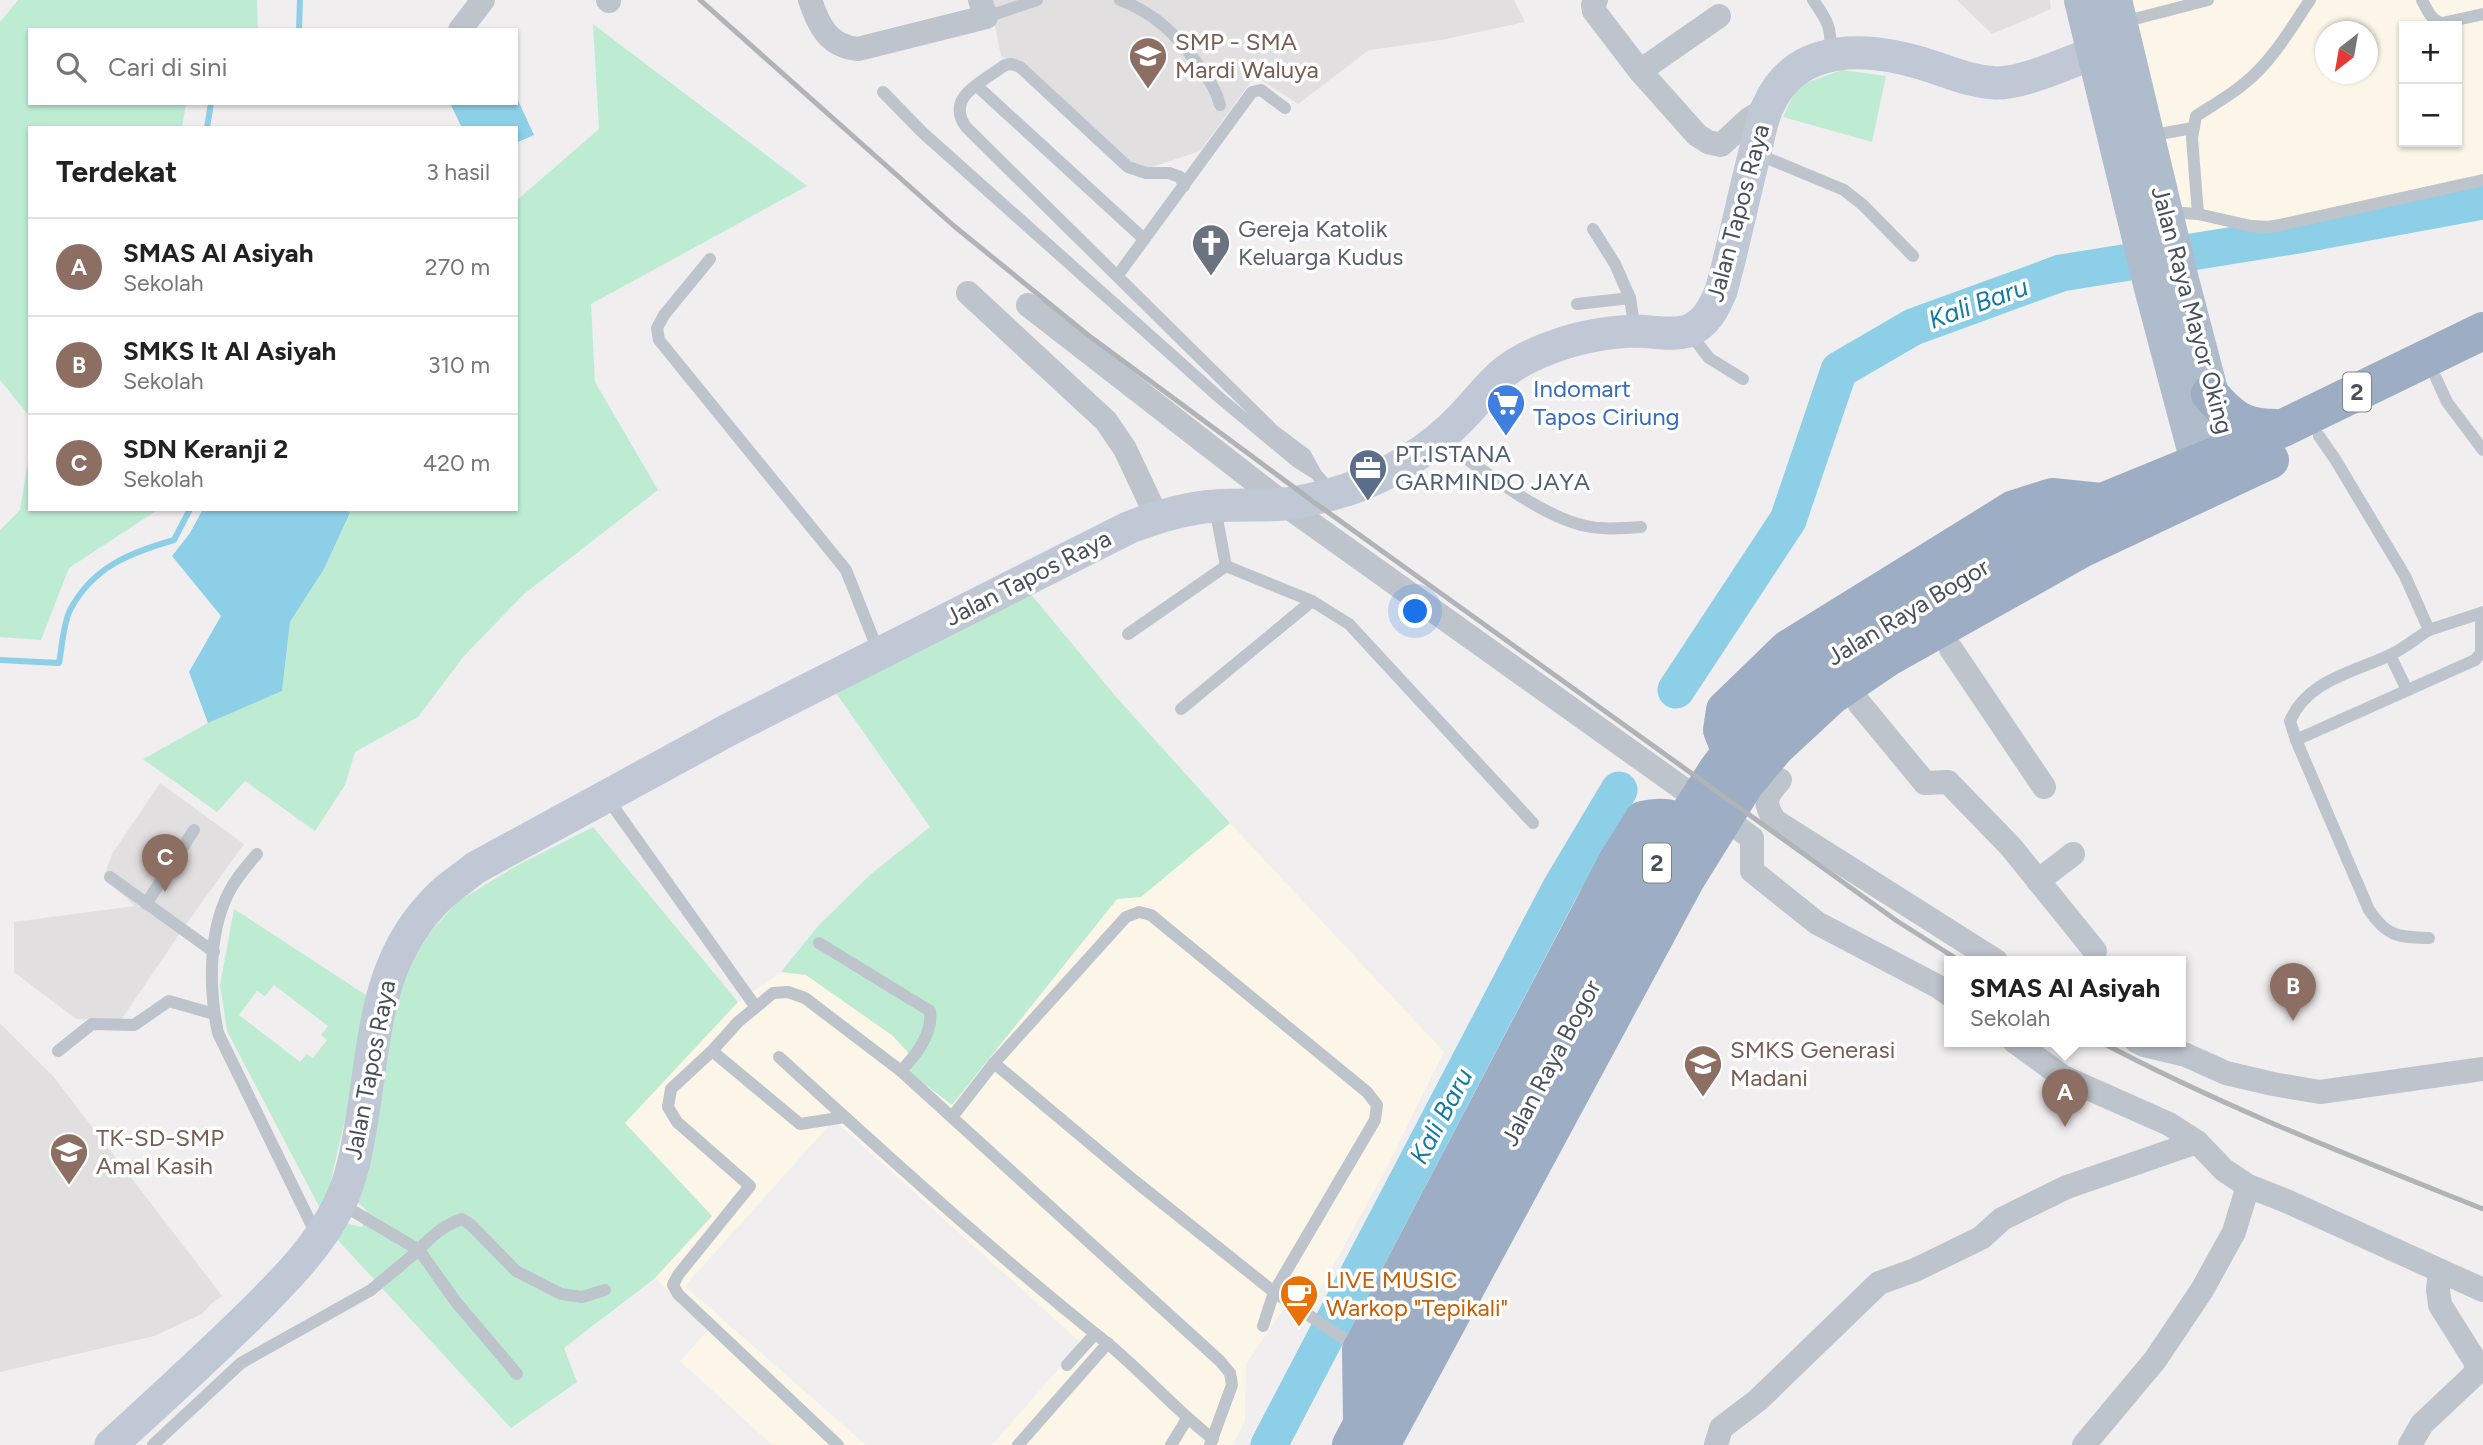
<!DOCTYPE html>
<html lang="id">
<head>
<meta charset="utf-8">
<style>
	:root { --surface:#fff; --page:#f6f6f6; --text:#222; --muted:#767676; --line:#e0e0e0; --accent:#d93025 }
	body { margin:0; font-family:Figtree,sans-serif; background:var(--page); color:var(--text) }
	.controls { position:absolute; right:21px; top:21px; display:grid; overflow:hidden; border-radius:0px; box-shadow:0 2px 5px #0004 }
	.controls button { width:63px; height:63px; display:grid; place-items:center; padding:0; border:0; border-bottom:2px solid var(--line); background:var(--surface); color:var(--text); font:35px sans-serif }
	.compass { position:absolute; left:2315px; top:21px; width:63px; height:63px; border-radius:50%; background:var(--surface); box-shadow:0 2px 5px #0004; rotate:211deg }
	.you { position:absolute; left:1416px; top:612px; width:24px; height:24px; margin:-18px; border:5px solid #fff; border-radius:50%; background:#1a73e8; box-shadow:0 0 0 10px #1a73e833 }
	.badge { display:grid; place-items:center; width:46px; height:46px; border-radius:50%; background:var(--accent); color:#fff; font-size:23px; font-weight:700 }
	.pin { position:absolute; translate:-50% -58px; filter:drop-shadow(0 2px 4px #0008) }
	.pin::after { content:''; position:absolute; top:37px; width:24px; height:21px; background:inherit; clip-path:polygon(0 0,100% 0,50% 100%) }
	.popup { position:absolute; left:1944px; top:956px; width:242px; height:91px; box-sizing:border-box; display:grid; place-content:center; border-radius:0px; background:var(--surface); filter:drop-shadow(0 2px 5px #0005); font-size:23px; white-space:nowrap; color:var(--muted) }
	.popup b { font-size:26px; color:var(--text) }
	.popup::after { content:''; position:absolute; left:50%; top:100%; margin-left:-14px; border:14px solid transparent; border-top-color:var(--surface) }
	.list { margin:0; padding:0; list-style:none }
	h2 { display:flex; justify-content:space-between; align-items:center; height:91px; margin:0; padding:0 28px; font-size:30px }
	h2 small { font-size:23px; font-weight:400; color:var(--muted) }
	.list li { display:grid; grid-template-columns:46px 1fr auto; gap:21px; align-items:center; box-sizing:border-box; height:98px; padding:0 28px; border-top:2px solid var(--line) }
	.list b { display:block; font-size:26px; white-space:nowrap }
	.list p { margin:0; font-size:23px; white-space:nowrap; color:var(--muted) }
	.list em { font-size:23px; font-style:normal; color:var(--muted) }
	.icon { flex:none; width:38px; height:38px; fill:none; stroke:currentColor; stroke-width:2; stroke-linecap:round; stroke-linejoin:round }
	.map { position:relative; flex:none; width:2483px; height:1445px; overflow:hidden }
	.search { position:absolute; background:var(--surface); box-shadow:0 2px 5px #0004; left:28px; top:28px; width:490px; height:77px; display:flex; align-items:center; gap:18px; box-sizing:border-box; padding:0 24px; border-radius:0px; color:var(--muted); font-size:26px }
	.panel { position:absolute; background:var(--surface); box-shadow:0 2px 5px #0004; left:28px; top:126px; width:490px; height:385px; border-radius:0px }
	.map>svg:first-child { display:block }
</style>
</head>
<body>
<div class="map">
<svg width="2483" height="1445" viewBox="0 0 2483 1445">
	<rect width="100%" height="100%" fill="#f0eeee"/>
	<g fill="#fbf6e8" fill-rule="evenodd">
		<path d="M2130,0H2483V196L2184,249ZM2404,26H2457V142H2404ZM2326,32H2368V74H2326Z"/>
		<path d="M1230,823L1444,1052L1383,1175L1316,1297L1289,1301L1246,1364L1245,1421L1233,1445H992L1081,1343L834,1120L685,1286L866,1445H772L680,1361L709,1329L655,1278L712,1216L624,1123L738,1002L781,972L806,975L893,1036L952,1104L1117,899L1141,896Z"/>
	</g>
	<g fill="#e1dfdf">
		<path d="M990,0H1514L1525,22L1441,40L1369,50L1298,104L1255,76L1200,151L1143,170L1118,152L1028,69L1001,56Z"/>
		<path d="M1957,0H2050L2051,9L1992,34Z"/>
		<path d="M160,783L244,844L182,930L121,1020L76,1019L14,972V922L135,906L104,877L112,854Z"/>
		<path d="M0,1023L53,1076L222,1296L212,1303L202,1314L154,1336L0,1372Z"/>
	</g>
	<g fill="#beecd3" fill-rule="evenodd">
		<path d="M18,0H257L258,30H30V103H186L182,128H30V417L0,380V22Z"/>
		<path d="M593,24L807,186L591,304L595,382L658,490L524,594L464,656L418,717L355,752L345,785L315,831L245,781L217,812L143,759L208,723L282,690L290,622L324,569L350,514L345,509H516V201L599,129Z"/>
		<path d="M1842,70L1886,76L1872,142L1783,117L1798,86Z"/>
		<path d="M30,449V509H159L69,568L41,640L0,637V530L20,510Z"/>
		<path d="M1029,592L1117,698L1230,823L1141,897L1117,899L952,1105L910,1073L913,1058L893,1036L806,975L781,972L818,926L871,874L930,827L836,693Z"/>
		<path d="M593,827L738,1002L625,1123L712,1216L655,1278L564,1348L577,1382L511,1428L335,1237L345,1223L362,1227L367,1211L357,1201L393,1014L411,962L428,935L457,902L518,865Z"/>
		<path d="M234,909L366,995L348,1107L323,1214L227,1031L220,985ZM274,985L328,1026L321,1035L327,1040L313,1058L307,1054L300,1062L239,1015L257,991L265,996Z"/>
	</g>
	<g fill="#8dcfe7">
		<path d="M516,96L534,135L516,143V128H462L450,103H516Z"/>
		<path d="M203,509H345L350,513L324,569L290,622L282,691L208,723L189,672L221,616L172,556L190,533Z"/>
	</g>
	<g fill="none" stroke-linecap="round" stroke-linejoin="round">
		<g stroke="#8dcfe7" stroke-width="6">
			<path d="M299,30L300,0"/>
			<path d="M207,128L211,103"/>
			<path d="M0,660L59,663C62,647 63,625 70,610C93,567 129,553 174,540L190,509"/>
		</g>
		<g stroke="#8dcfe7" stroke-width="37">
			<path d="M1676,690L1788,520L1839,370L1913,327L2061,273L2298,235L2483,201"/>
			<path d="M1269,1445L1560,889L1619,790"/>
		</g>
		<g stroke="#bdc4cc" stroke-width="12">
			<path d="M1120,0C1154,13 1175,33 1196,62C1206,76 1216,88 1220,105"/>
			<path d="M1813,0C1828,21 1832,28 1830,54"/>
			<path d="M2422,0C2427,10 2431,20 2442,23L2483,14"/>
			<path d="M986,17L1037,0"/>
			<path d="M2123,22L2208,0"/>
			<path d="M977,86L1144,239"/>
			<path d="M883,92L922,132L1220,398L1297,462L1316,474"/>
			<path d="M2148,136L2193,128"/>
			<path d="M1755,153L1844,190L1863,205L1913,256"/>
			<path d="M1184,186L1180,177L1169,173H1146L1128,167L1020,67L1012,64L1005,65C984,81 944,97 966,127L1273,430L1305,454L1316,474L1331,491"/>
			<path d="M2168,212L2198,214L2251,226L2271,227L2483,180"/>
			<path d="M2198,214L2192,138L2196,116C2213,105 2231,95 2246,82C2273,60 2291,28 2310,0"/>
			<path d="M1593,229L1615,264L1630,298L1635,331"/>
			<path d="M710,259L664,315L657,328L659,340L846,570L879,653"/>
			<path d="M1118,275L1252,92L1261,90L1285,108"/>
			<path d="M1577,304L1630,298"/>
			<path d="M1689,332L1709,358L1743,379"/>
			<path d="M2436,378L2447,402L2483,450"/>
			<path d="M2319,436L2335,459L2405,576L2429,630C2416,638 2402,650 2388,656C2351,673 2307,681 2290,721L2296,740L2369,910C2387,937 2398,937 2429,938"/>
			<path d="M1441,441C1482,468 1538,516 1586,526C1604,530 1622,528 1641,527"/>
			<path d="M1215,508L1226,566"/>
			<path d="M1226,566L1312,601L1349,624L1533,823"/>
			<path d="M2429,630L2481,613"/>
			<path d="M1128,634L1226,566"/>
			<path d="M2390,655L2407,690"/>
			<path d="M1181,709L1312,601"/>
			<path d="M2296,740L2475,660L2481,653V613L2483,612"/>
			<path d="M615,809L755,1006"/>
			<path d="M257,854C246,867 235,879 228,894C208,935 209,989 218,1033L317,1236"/>
			<path d="M110,877L214,952"/>
			<path d="M146,904L194,830"/>
			<path d="M819,943L930,1011C933,1034 916,1055 901,1071"/>
			<path d="M58,1051L92,1024L134,1025L169,1001L214,1014"/>
			<path d="M712,1051L800,1124L845,1117"/>
			<path d="M779,1057C886,1155 994,1253 1107,1343C1144,1373 1175,1410 1213,1439"/>
			<path d="M994,1063L1136,1182L1274,1292L1358,1348"/>
			<path d="M952,1117L994,1063L1126,917L1139,912L1151,915L1367,1092L1377,1105L1375,1120L1274,1292L1263,1326"/>
			<path d="M341,1204L419,1250C431,1236 444,1225 462,1219L471,1225L516,1271L561,1294L582,1297L605,1290"/>
			<path d="M1067,1365L1095,1334"/>
			<path d="M153,1445L241,1363L371,1290L419,1250L456,1302L517,1374"/>
			<path d="M838,1445L678,1294L673,1285L678,1275L750,1186L677,1122L668,1107L671,1089L712,1051L738,1022L773,993L788,992L805,998L901,1071L1220,1361L1230,1373L1232,1385L1210,1445"/>
			<path d="M1018,1445L1108,1343"/>
			<path d="M1171,1445L1187,1419"/>
		</g>
		<g stroke="#bdc4cc" stroke-width="24">
			<path d="M608,0L609,1"/>
			<path d="M810,0C819,26 828,46 858,49L986,17L980,0"/>
			<path d="M1596,0L1593,5L1594,11L1640,71L1697,135L1708,142L1721,145L1749,119L1766,109"/>
			<path d="M460,30L483,0"/>
			<path d="M1640,71L1719,16"/>
			<path d="M968,293L1106,421L1125,449L1157,517"/>
			<path d="M1028,305L1284,504L1752,838V871L1817,923L1937,986L1950,995"/>
			<path d="M1951,649L2044,787"/>
			<path d="M1859,703L1925,783L1948,782L2011,847L2095,951"/>
			<path d="M1780,780C1766,796 1762,801 1775,821L1996,961"/>
			<path d="M2038,881L2073,854"/>
			<path d="M2014,1041L2063,1077L2169,1124L2197,1142L2224,1170L2248,1186L2284,1200L2483,1290"/>
			<path d="M2136,1041L2144,1045L2186,1055L2226,1073L2273,1084L2320,1092L2483,1069"/>
			<path d="M1716,1445L1721,1428L1758,1400L1879,1283L1915,1270L1981,1238L2002,1219L2067,1187L2197,1142"/>
			<path d="M2084,1445L2155,1360L2202,1290L2234,1232L2248,1186"/>
			<path d="M2410,1445L2422,1424L2473,1376L2477,1368L2474,1359L2440,1305L2438,1290L2440,1271"/>
		</g>
		<path stroke="#bfc8d4" stroke-width="33" d="M111,1445C160,1400 210,1355 257,1308C288,1277 320,1244 339,1205C353,1177 358,1143 363,1113C376,1031 377,955 442,894C452,885 464,877 475,868L728,730L1128,528C1156,517 1184,508 1215,506C1238,504 1261,506 1284,504C1305,502 1326,496 1346,490C1388,476 1431,450 1462,417C1494,383 1500,367 1547,349C1575,338 1605,332 1635,331C1651,331 1672,336 1688,331C1706,324 1714,308 1721,291C1734,245 1743,198 1755,152C1759,137 1761,120 1768,106C1797,40 1871,47 1930,66C1952,73 1972,82 1996,83C2026,83 2068,62 2097,52"/>
		<g stroke="#afbccc" stroke-width="38">
			<path d="M2083,0L2153,288L2199,461"/>
			<path d="M2113,0L2180,280L2210,394L2221,425"/>
		</g>
		<g stroke="#9cadc4" stroke-width="38">
			<path d="M2210,394C2234,422 2247,429 2283,428"/>
			<path d="M1743,760L1728,745L1722,730L1725,710L1788,649L2014,509L2052,497L2101,502"/>
			<path d="M1362,1418L1361,1350L1618,860L1643,820C1666,814 1682,820 1701,833"/>
			<path d="M1351,1445L1658,862L1718,769L1747,730L1808,673L1890,617L2066,520L2102,502L2283,428L2483,331"/>
			<path d="M1381,1445L1686,879L1745,784L1776,747L1831,696L1887,658L2083,548L2270,460"/>
		</g>
		<g stroke="#b0b3b8" stroke-width="5">
			<path d="M700,0L954,226L1088,335L1311,500L1897,921L1960,961"/>
			<path d="M2099,1041C2223,1107 2353,1157 2483,1209"/>
		</g>
	</g>
	<defs>
		<g id="school-pin" transform="scale(2.0125)"><path d="M0 17L-7.5 6A9.5 9.5 0 1 1 7.5 6Z" fill="#8d6e63" stroke="#fff"/><path d="M0-5L7-2L0 1L-7-2ZM-4 1L0 2.5L4 1V4Q0 6-4 4Z" fill="#fff"/></g>
		<g id="church-pin" transform="scale(2.0125)"><path d="M0 17L-7.5 6A9.5 9.5 0 1 1 7.5 6Z" fill="#6b7280" stroke="#fff"/><path d="M-1.2-6h2.4v3.5h3.3v2.4h-3.3V6h-2.4V-.1h-3.3v-2.4h3.3Z" fill="#fff"/></g>
		<g id="supermarket-pin" transform="scale(2.0125)"><path d="M0 17L-7.5 6A9.5 9.5 0 1 1 7.5 6Z" fill="#3f7fe0" stroke="#fff"/><path d="M-6-5.5h2.5l.6 2H6L4.5 2H-2.5L-4.4-4H-6ZM-1.5 3.2a1.3 1.3 0 1 0 .1 0ZM3 3.2a1.3 1.3 0 1 0 .1 0Z" fill="#fff"/></g>
		<g id="office-pin" transform="scale(2.0125)"><path d="M0 17L-7.5 6A9.5 9.5 0 1 1 7.5 6Z" fill="#5c6f8a" stroke="#fff"/><path d="M-6-3h4V-5.5h4V-3h4V5H-6ZM-1-4.5V-3h2v-1.5ZM-6 0V1H6V0Z" fill="#fff"/></g>
		<g id="cafe-pin" transform="scale(2.0125)"><path d="M0 17L-7.5 6A9.5 9.5 0 1 1 7.5 6Z" fill="#e8710a" stroke="#fff"/><path d="M-5.5-4.5H6V0H3Q3 3.5 0 3.5H-2.5Q-5.5 3.5-5.5 0ZM3-3.2v2h1.7v-2ZM-6 4.5H4V6H-6Z" fill="#fff"/></g>
	</defs>
	<g fill-rule="evenodd">
		<use href="#school-pin" x="1148" y="56"/>
		<use href="#church-pin" x="1211" y="243"/>
		<use href="#supermarket-pin" x="1506" y="403"/>
		<use href="#office-pin" x="1368" y="468"/>
		<use href="#school-pin" x="1703" y="1064"/>
		<use href="#school-pin" x="69" y="1152"/>
		<use href="#cafe-pin" x="1299" y="1294"/>
	</g>
	<g text-anchor="middle" stroke-width="7" stroke-linejoin="round" paint-order="stroke">
		<g fill="#fff" stroke="#7e848c" stroke-width="2">
			<rect x="2343" y="372.5" width="28" height="39" rx="5"/>
			<rect x="1643" y="843.5" width="28" height="39" rx="5"/>
		</g>
		<g font-size="23" font-weight="bold" fill="#47505a">
			<text x="2357" y="400">2</text>
			<text x="1657" y="871">2</text>
		</g>
		<g font-size="24" fill="#785e54" stroke="#fff" text-anchor="start">
			<text x="1175" y="50">SMP - SMA<tspan x="1175" dy="28">Mardi Waluya</tspan></text>
			<text x="1730" y="1058">SMKS Generasi<tspan x="1730" dy="28">Madani</tspan></text>
			<text x="96" y="1146">TK-SD-SMP<tspan x="96" dy="28">Amal Kasih</tspan></text>
		</g>
		<g font-size="24" fill="#47505a" stroke="#fff">
			<text transform="translate(1738 213) rotate(-75)" y="8">Jalan Tapos Raya</text>
			<text transform="translate(2192 310) rotate(75)" y="8">Jalan Raya Mayor Oking</text>
			<text transform="translate(1028 578) rotate(-27)" y="8">Jalan Tapos Raya</text>
			<text transform="translate(1908 612) rotate(-31)" y="8">Jalan Raya Bogor</text>
			<text transform="translate(1551 1063) rotate(-62)" y="8">Jalan Raya Bogor</text>
			<text transform="translate(370 1070) rotate(-79)" y="8">Jalan Tapos Raya</text>
		</g>
		<g font-size="24" fill="#5b616d" stroke="#fff" text-anchor="start">
			<text x="1238" y="237">Gereja Katolik<tspan x="1238" dy="28">Keluarga Kudus</tspan></text>
		</g>
		<g font-size="24" fill="#366cbe" stroke="#fff" text-anchor="start">
			<text x="1533" y="397">Indomart<tspan x="1533" dy="28">Tapos Ciriung</tspan></text>
		</g>
		<g font-size="24" fill="#4e5e75" stroke="#fff" text-anchor="start">
			<text x="1395" y="462">PT.ISTANA<tspan x="1395" dy="28">GARMINDO JAYA</tspan></text>
		</g>
		<g font-size="24" fill="#c56008" stroke="#fff" text-anchor="start">
			<text x="1326" y="1288">LIVE MUSIC<tspan x="1326" dy="28">Warkop "Tepikali"</tspan></text>
		</g>
		<g font-size="26" font-style="italic" fill="#137ba1" stroke="#fff">
			<text transform="translate(1978 303) rotate(-20)" y="9">Kali Baru</text>
			<text transform="translate(1441 1116) rotate(-62)" y="9">Kali Baru</text>
		</g>
	</g>
</svg>
<div class="controls">
<button>+</button>
<button>−</button>
</div>
<svg class="compass" viewBox="-18 -18 36 36"><path d="M0-13l5 13h-10z" fill="#e53935"/><path d="M0 13l5-13h-10z" fill="#767676"/></svg>
<div class="you"></div>
<div class="pin badge" style="left:2065px;top:1127px;background:#8d6e63">A</div>
<div class="popup"><b>SMAS Al Asiyah</b>Sekolah</div>
<div class="pin badge" style="left:2293px;top:1021px;background:#8d6e63">B</div>
<div class="pin badge" style="left:165px;top:892px;background:#8d6e63">C</div>
<div class="search"><svg class="icon" aria-label="search" viewBox="0 0 24 24"><circle cx="10" cy="10" r="6"/><path d="M15 15l6 6"/></svg>Cari di sini</div>
<section class="panel">
<h2>Terdekat<small>3 hasil</small></h2>
<ul class="list">
<li><span class="badge" style="background:#8d6e63">A</span><div><b>SMAS Al Asiyah</b><p>Sekolah</p></div><em>270 m</em></li>
<li><span class="badge" style="background:#8d6e63">B</span><div><b>SMKS It Al Asiyah</b><p>Sekolah</p></div><em>310 m</em></li>
<li><span class="badge" style="background:#8d6e63">C</span><div><b>SDN Keranji 2</b><p>Sekolah</p></div><em>420 m</em></li>
</ul>
</section>
</div>
</body>
</html>
